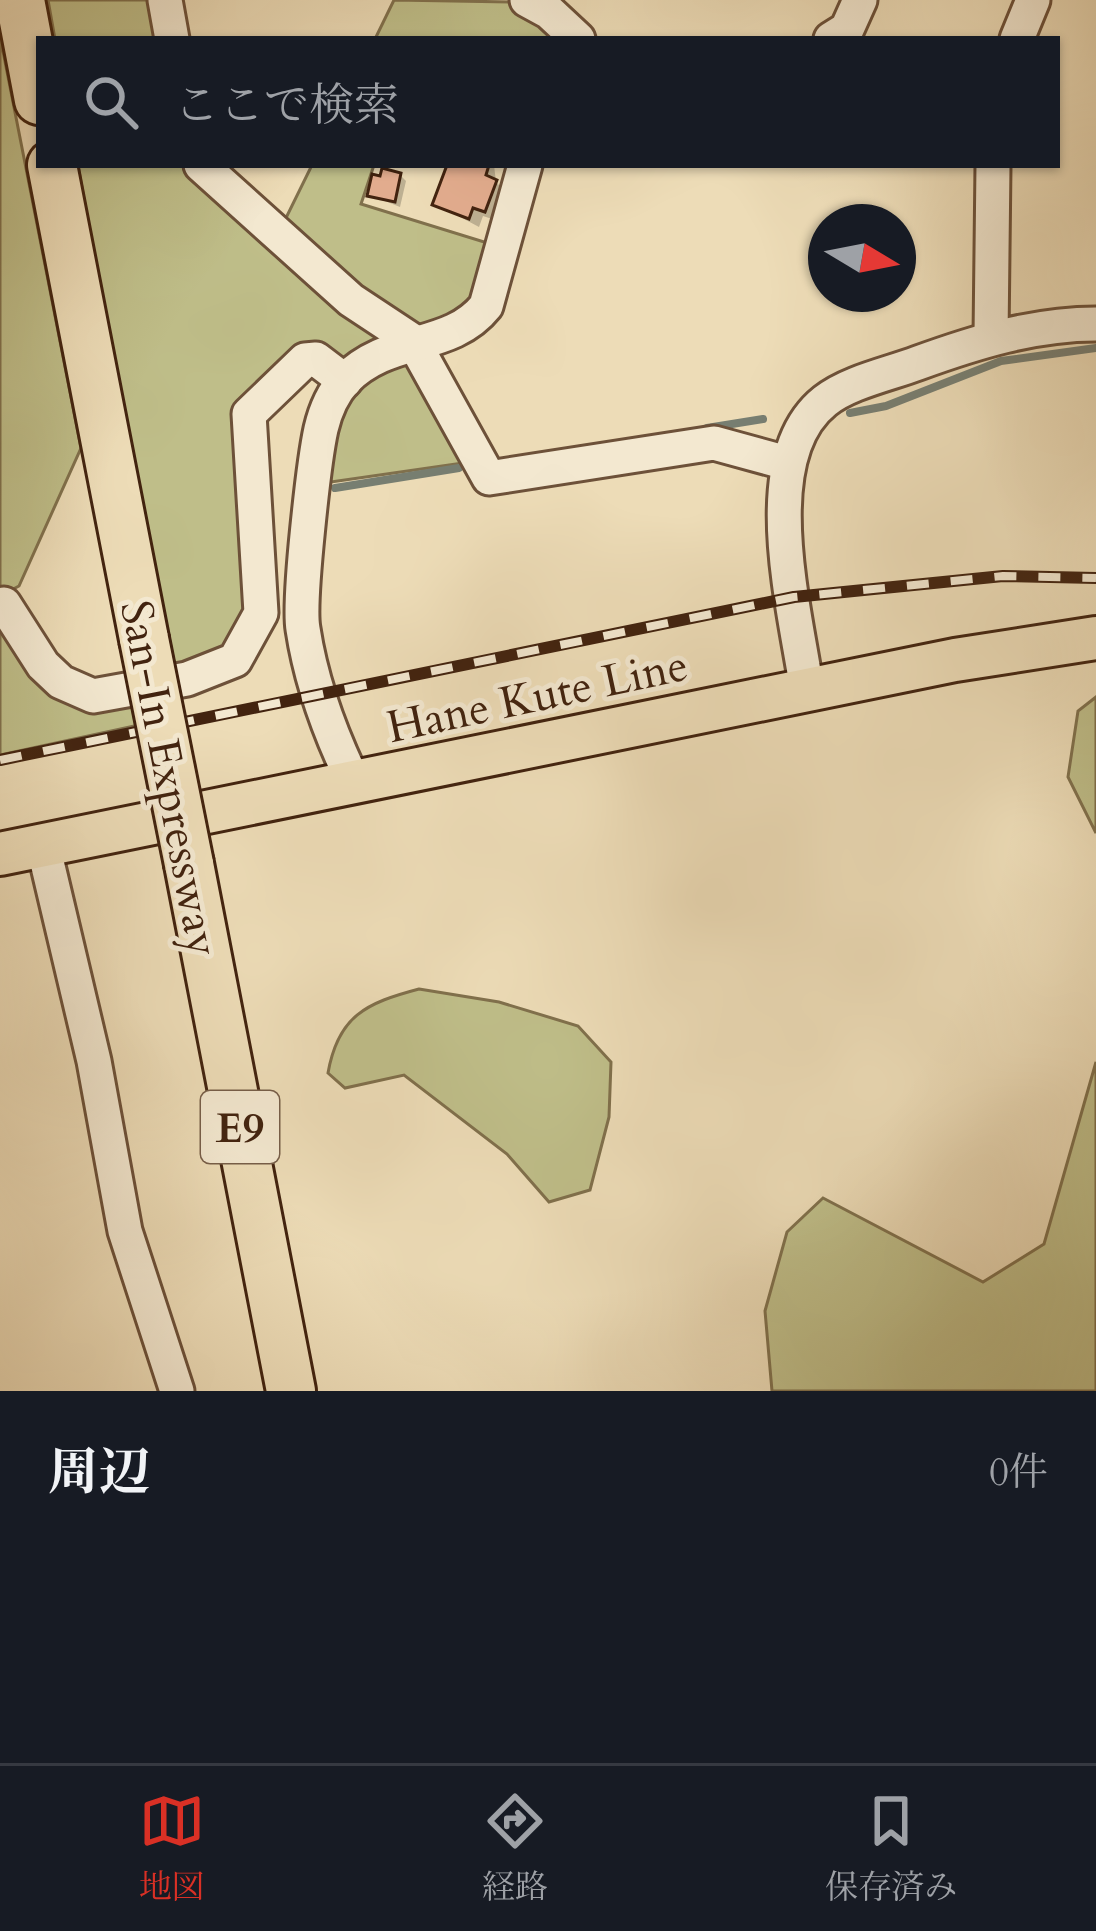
<!DOCTYPE html>
<html lang="ja">
<head>
<meta charset="utf-8">
<style>
	:root { --surface:#171b24; --page:#242831; --text:#f1f3f6; --muted:#9ea1a6; --line:#363941; --accent:#d93025 }
	body { margin:0; font-family:Cardo,"Noto Serif JP",serif; background:var(--page); color:var(--text) }
	.compass { position:absolute; left:808px; top:204px; width:108px; height:108px; border-radius:50%; background:var(--surface); box-shadow:0 3px 9px #0004; rotate:100deg }
	.list { margin:0; padding:0; list-style:none }
	h2 { display:flex; justify-content:space-between; align-items:center; height:156px; margin:0; padding:0 48px; font-size:51px }
	h2 small { font-size:39px; font-weight:400; color:var(--muted) }
	.icon { flex:none; width:66px; height:66px; fill:none; stroke:currentColor; stroke-width:2; stroke-linecap:round; stroke-linejoin:round }
	.map { position:relative; flex:none; width:1096px; height:1391px; overflow:hidden }
	.search { position:absolute; background:var(--surface); box-shadow:0 3px 9px #0004; left:36px; right:36px; top:36px; height:132px; display:flex; align-items:center; gap:30px; box-sizing:border-box; padding:0 42px; border-radius:0px; color:var(--muted); font-size:45px }
	.sheet { height:372px; background:var(--surface) }
	nav { display:flex; justify-content:space-around; align-items:center; box-sizing:border-box; height:168px; border-top:3px solid var(--line); background:var(--surface); font-size:33px; color:var(--muted) }
	nav a { display:grid; justify-items:center; gap:6px }
	nav .on { color:var(--accent) }
	.map>svg:first-child { display:block }
</style>
</head>
<body>
<div class="map">
<svg width="1096" height="1391" viewBox="0 0 1096 1391">
	<rect width="100%" height="100%" fill="#eddcb7"/>
	<filter id="stains"><feTurbulence type="fractalNoise" baseFrequency=".00167" numOctaves="4"/><feColorMatrix values="0 0 0 0 .2 0 0 0 0 .09 0 0 0 0 .02 0 0 0 .5 -.17"/></filter>
	<radialGradient id="worn" r=".72"><stop offset=".6" stop-color="#630" stop-opacity="0"/><stop offset="1" stop-color="#630" stop-opacity=".3"/></radialGradient>
	<g fill="#bfbe89" stroke="#80704c" stroke-width="3">
		<path d="M48,0H156L163,39H55Z"/>
		<path d="M394,0L515,2L560,39H375Z"/>
		<path d="M0,36L81,448L19,586L0,596Z"/>
		<path d="M78,165H188L392,336L344,372L326,356L240,414L252,605L242,638L168,675Z"/>
		<path d="M312,165H374L361,204L494,245L477,308L407,332L280,230Z"/>
		<path d="M405,350L463,463L324,483L338,403Z"/>
		<path d="M0,619L36,672L129,694L139,725L0,755Z"/>
		<path d="M1096,697V833L1068,777L1078,711Z"/>
		<path d="M419,989L499,1002L578,1026L611,1062L609,1117L590,1190L549,1202L507,1154L404,1075L345,1088L328,1073C338,1016 366,1003 419,989Z"/>
		<path d="M1096,1062V1391H772L765,1311L787,1232L823,1198L983,1282L1044,1244Z"/>
	</g>
	<g fill="#0003">
		<path d="M450,165H494L496,182L506,192L495,220L483,216L479,227L436,204Z"/>
		<path d="M400,175L406,181L400,207L370,195Z"/>
	</g>
	<g fill="none" stroke-linecap="round" stroke-linejoin="round">
		<g stroke="#777e71" stroke-width="8">
			<path d="M850,413L886,406L1001,361L1096,348"/>
			<path d="M707,428L763,419"/>
			<path d="M335,488L459,468"/>
		</g>
	</g>
	<g fill="#e2ac8e" stroke="#42230f" stroke-width="3">
		<path d="M447,165H489L486,175L497,180L485,212L473,208L469,219L432,205Z"/>
		<path d="M382,168L401,173L395,202L367,196L372,174L380,176Z"/>
	</g>
	<g fill="none" stroke-linecap="round" stroke-linejoin="round">
		<g stroke="#6d5139" stroke-width="39">
			<g id="minor">
				<path d="M165,0L172,39"/>
				<path d="M527,0L549,12L578,39"/>
				<path d="M831,39L847,29L860,0"/>
				<path d="M1017,39L1033,0"/>
				<path d="M201,165L351,300L413,341L489,478L714,443L787,463"/>
				<path d="M991,337L993,165"/>
				<path d="M4,604L43,665L61,682L93,696L187,679L235,660L261,613L249,414L305,360L316,359L345,381"/>
				<path d="M807,691C796,612 753,458 825,401C849,382 889,374 918,363C976,342 1034,324 1096,324"/>
				<path d="M355,785C332,738 311,682 303,629C298,601 314,461 321,429C325,412 333,393 345,380C389,335 450,351 486,306L525,165"/>
				<path d="M43,845L94,1061L125,1231L177,1391"/>
			</g>
		</g>
		<g stroke="#42230f" stroke-width="48">
			<path id="major" d="M0,854L955,660L1096,638"/>
		</g>
		<g stroke="#42230f" stroke-width="54">
			<g id="highway">
				<path d="M20,0L39,100"/>
				<path d="M52,165L144,639"/>
				<path d="M189,864L291,1391"/>
			</g>
		</g>
		<use href="#minor" stroke="#f3e8d0" stroke-width="33"/>
		<use href="#major" stroke="#eddcb7" stroke-width="42"/>
		<use href="#highway" stroke="#eddcb7" stroke-width="48"/>
		<g stroke="#42230f" stroke-width="12">
			<path id="rail" d="M0,760L794,597L1003,576L1096,578"/>
		</g>
		<use href="#rail" stroke="#f3e8d0" stroke-width="8" stroke-dasharray="22" stroke-linecap="butt"/>
		<g stroke="#42230f" stroke-width="54" stroke-linecap="butt">
			<path id="highway-bridge" d="M144,639L189,864"/>
		</g>
		<use href="#highway-bridge" stroke="#eddcb7" stroke-width="48"/>
	</g>
	<g text-anchor="middle" stroke-width="10" stroke-linejoin="round" paint-order="stroke">
		<rect fill="#f3e8d0" stroke="#775e49" stroke-width="3" x="201" y="1091" width="78" height="72" rx="9"/>
		<g font-size="42" font-weight="bold" fill="#42230f">
			<text x="240" y="1142">E9</text>
		</g>
		<g font-size="45" fill="#42230f" stroke="#f3e8d0">
			<text transform="translate(537 695) rotate(-12)" y="16">Hane Kute Line</text>
			<text transform="translate(171 778) rotate(79)" y="16">San-In Expressway</text>
		</g>
	</g>
	<rect width="100%" height="100%" filter="url(#stains)"/>
	<rect width="100%" height="100%" fill="url(#worn)"/>
</svg>
<svg class="compass" viewBox="-18 -18 36 36"><path d="M0-13l5 13h-10z" fill="#e53935"/><path d="M0 13l5-13h-10z" fill="#9ea1a6"/></svg>
<div class="search"><svg class="icon" aria-label="search" viewBox="0 0 24 24"><circle cx="10" cy="10" r="6"/><path d="M15 15l6 6"/></svg>ここで検索</div>
</div>
<section class="sheet">
<h2>周辺<small>0件</small></h2>
<ul class="list">
</ul>
</section>
<nav>
<a class="on"><svg class="icon" aria-label="map" viewBox="0 0 24 24"><path d="M3 6l6-2 6 2 6-2v14l-6 2-6-2-6 2zM9 4v14M15 6v14"/></svg>地図</a>
<a><svg class="icon" aria-label="directions" viewBox="0 0 24 24"><path d="M12 3l9 9-9 9-9-9zM9 14v-3h6M13 9l2 2-2 2"/></svg>経路</a>
<a><svg class="icon" aria-label="saved" viewBox="0 0 24 24"><path d="M7 4h10v16l-5-4-5 4z"/></svg>保存済み</a>
</nav>
</body>
</html>
